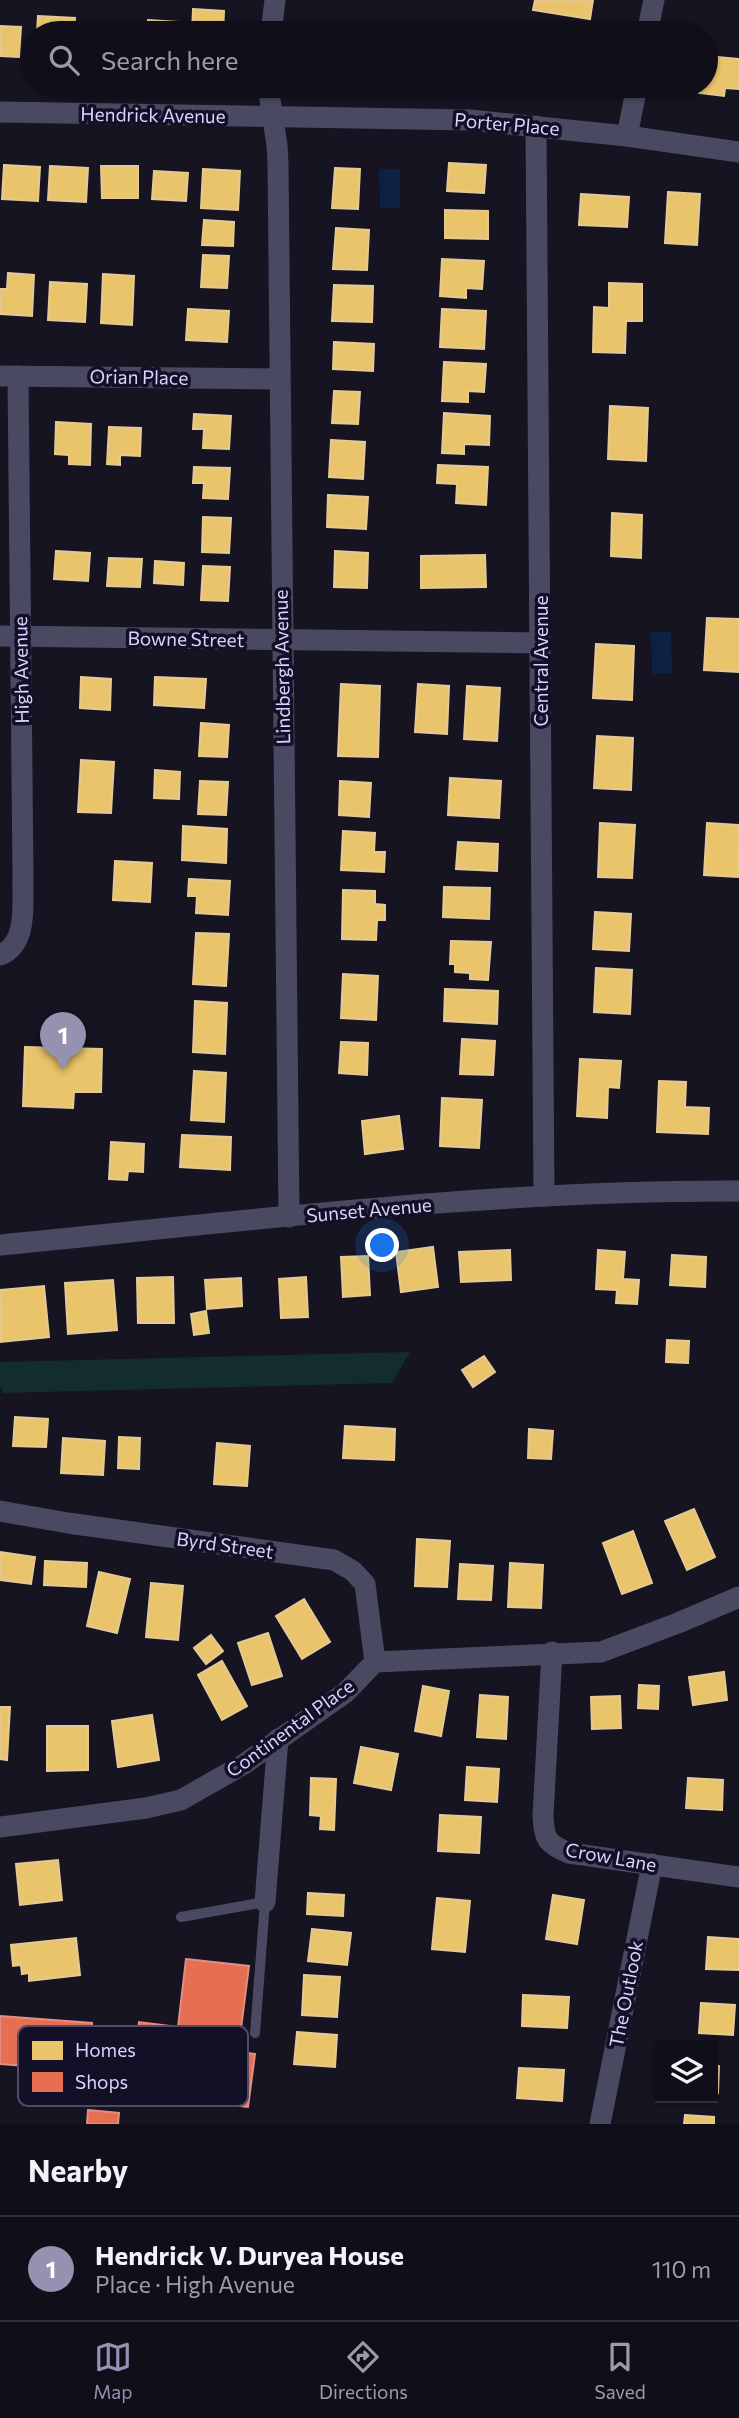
<!DOCTYPE html>
<html lang="en">
<head>
<meta charset="utf-8">
<style>
	:root { --surface:#100f19; --page:#191822; --text:#f1f3f6; --muted:#9c9ca2; --line:#302f38; --accent:#9591b1 }
	body { margin:0; font-family:Commissioner,sans-serif; background:var(--page); color:var(--text) }
	.controls { position:absolute; right:21px; bottom:21px; display:grid; overflow:hidden; border-radius:0px; box-shadow:0 2px 5px #0004 }
	.controls button { width:63px; height:63px; display:grid; place-items:center; padding:0; border:0; border-bottom:2px solid var(--line); background:var(--surface); color:var(--text); font:35px sans-serif }
	.you { position:absolute; left:383px; top:1246px; width:24px; height:24px; margin:-18px; border:5px solid #fff; border-radius:50%; background:#1a73e8; box-shadow:0 0 0 10px #1a73e833 }
	.badge { display:grid; place-items:center; width:46px; height:46px; border-radius:50%; background:var(--accent); color:#fff; font-size:23px; font-weight:700 }
	.pin { position:absolute; translate:-50% -58px; filter:drop-shadow(0 2px 4px #0008) }
	.pin::after { content:''; position:absolute; top:37px; width:24px; height:21px; background:inherit; clip-path:polygon(0 0,100% 0,50% 100%) }
	.list { margin:0; padding:0; list-style:none }
	h2 { display:flex; justify-content:space-between; align-items:center; height:91px; margin:0; padding:0 28px; font-size:30px }
	h2 small { font-size:23px; font-weight:400; color:var(--muted) }
	.list li { display:grid; grid-template-columns:46px 1fr auto; gap:21px; align-items:center; box-sizing:border-box; height:105px; padding:0 28px; border-top:2px solid var(--line) }
	.list b { display:block; font-size:26px; white-space:nowrap }
	.list p { margin:0; font-size:23px; white-space:nowrap; color:var(--muted) }
	.list em { font-size:23px; font-style:normal; color:var(--muted) }
	.icon { flex:none; width:38px; height:38px; fill:none; stroke:currentColor; stroke-width:2; stroke-linecap:round; stroke-linejoin:round }
	.map { position:relative; flex:none; width:739px; height:2124px; overflow:hidden }
	.search { position:absolute; background:var(--surface); box-shadow:0 2px 5px #0004; left:21px; right:21px; top:21px; height:77px; display:flex; align-items:center; gap:18px; box-sizing:border-box; padding:0 24px; border-radius:38px; color:var(--muted); font-size:26px }
	.sheet { height:196px; background:var(--surface) }
	nav { display:flex; justify-content:space-around; align-items:center; box-sizing:border-box; height:98px; border-top:2px solid var(--line); background:var(--surface); font-size:19px; color:var(--muted) }
	nav a { display:grid; justify-items:center; gap:4px }
	nav .on { color:var(--accent) }
	.map>svg:first-child { display:block }
</style>
</head>
<body>
<div class="map">
<svg width="739" height="2124" viewBox="0 0 739 2124">
	<rect width="100%" height="100%" fill="#161421"/>
	<path fill="#132c2d" d="M410,1352L392,1383L3,1393L0,1386V1362Z"/>
	<g fill="#0d2144">
		<path d="M379,169H400V208H380Z"/>
		<path d="M651,632H671L672,673L652,674Z"/>
	</g>
	<g fill="#e9c46a" stroke="#e4c997" stroke-width="2">
		<path d="M535,0H593L590,19L533,10Z"/>
		<path d="M193,9L224,11L223,33H192Z"/>
		<path d="M38,16L75,18L74,33H37Z"/>
		<path d="M148,20L178,22V33H147Z"/>
		<path d="M441,23L493,25L492,33H441Z"/>
		<path d="M0,26L21,27L19,57L0,56Z"/>
		<path d="M93,27L126,29V33H93Z"/>
		<path d="M321,27L371,30V33H320Z"/>
		<path d="M706,56L739,59V89L725,88L724,96L699,93L700,86H706Z"/>
		<path d="M449,163L486,165L484,193L447,191Z"/>
		<path d="M4,165L40,167L38,201L2,199Z"/>
		<path d="M50,166L88,168L86,202L48,200Z"/>
		<path d="M101,166H138V198H102Z"/>
		<path d="M335,168L360,169L358,209L332,208Z"/>
		<path d="M203,169L240,171L238,210L201,208Z"/>
		<path d="M154,171L188,173L186,201L152,199Z"/>
		<path d="M668,192L700,194L697,245L665,243Z"/>
		<path d="M581,194L629,197L627,227L579,225Z"/>
		<path d="M445,210L488,211V239L445,238Z"/>
		<path d="M204,220L234,222L233,246L202,245Z"/>
		<path d="M336,228L369,230L367,270L333,269Z"/>
		<path d="M203,255L229,256L227,288L201,287Z"/>
		<path d="M442,259L484,261L482,289L466,288V298L440,296Z"/>
		<path d="M8,273L34,275L32,316L0,314V289H7Z"/>
		<path d="M103,274L134,276L132,325L101,323Z"/>
		<path d="M50,282L87,284L85,322L48,320Z"/>
		<path d="M609,283L642,284V321H626L625,353L593,352L594,307L609,308Z"/>
		<path d="M334,285L373,286L372,322L332,321Z"/>
		<path d="M188,309L229,311L227,342L186,340Z"/>
		<path d="M442,309L486,311L484,349L440,347Z"/>
		<path d="M334,342L374,344L373,371L333,369Z"/>
		<path d="M444,362L486,364L484,392L468,391V402L442,401Z"/>
		<path d="M334,391L360,392L358,424L332,423Z"/>
		<path d="M610,406L648,408L646,461L608,459Z"/>
		<path d="M444,413L490,416L489,445L464,444V454L442,453Z"/>
		<path d="M194,414L231,416L229,449L203,448L204,429H193Z"/>
		<path d="M56,422L91,424L90,465L69,464V455L55,454Z"/>
		<path d="M109,427L141,428L140,456L120,455V465L107,464Z"/>
		<path d="M331,440L365,442L363,479L329,477Z"/>
		<path d="M438,465L488,467L486,505L456,503L457,484L437,483Z"/>
		<path d="M194,467L230,468L228,499L203,498L204,483H193Z"/>
		<path d="M328,495L368,497L366,529L327,527Z"/>
		<path d="M612,513L642,515L641,558L611,556Z"/>
		<path d="M203,517L231,518L229,553L202,552Z"/>
		<path d="M56,551L90,553L88,581L54,579Z"/>
		<path d="M335,551L368,553L367,588L334,587Z"/>
		<path d="M485,555L486,587L421,588V556Z"/>
		<path d="M109,558L142,559L140,587L107,586Z"/>
		<path d="M155,561L184,563L183,585L154,583Z"/>
		<path d="M203,566L230,567L228,601L201,600Z"/>
		<path d="M707,618L739,619V672L704,670Z"/>
		<path d="M596,644L634,646L632,700L593,698Z"/>
		<path d="M81,677L111,679L110,710L80,708Z"/>
		<path d="M155,677L206,679L204,708L154,705Z"/>
		<path d="M341,684L380,686L378,757L338,756Z"/>
		<path d="M418,684L449,686L447,734L415,732Z"/>
		<path d="M467,686L500,688L497,741L464,739Z"/>
		<path d="M201,723L229,725L227,757L199,756Z"/>
		<path d="M597,736L633,738L631,790L594,788Z"/>
		<path d="M81,760L114,762L111,813L78,812Z"/>
		<path d="M155,770L180,772L179,799L154,798Z"/>
		<path d="M450,778L501,781L499,818L448,815Z"/>
		<path d="M200,781L228,782L226,815L198,814Z"/>
		<path d="M340,781L371,783L369,817L339,815Z"/>
		<path d="M600,823L635,825L632,878L598,877Z"/>
		<path d="M707,823L739,825L738,877L704,875Z"/>
		<path d="M183,826L227,829L226,863L182,860Z"/>
		<path d="M343,831L375,833L374,852H385L384,872L341,870Z"/>
		<path d="M458,842L498,844L497,871L456,869Z"/>
		<path d="M115,861L152,863L150,902L113,900Z"/>
		<path d="M189,879L230,881L228,915L196,913L197,896H188Z"/>
		<path d="M444,887L490,888L489,919L443,917Z"/>
		<path d="M343,890L375,891V904L385,905V920H377L376,940L342,939Z"/>
		<path d="M595,912L631,914L629,951L593,949Z"/>
		<path d="M196,933L229,934L226,986L193,984Z"/>
		<path d="M451,941L491,942L488,980L470,979V973L455,972V964H450Z"/>
		<path d="M596,968L632,970L630,1014L594,1012Z"/>
		<path d="M343,974L378,976L376,1020L341,1018Z"/>
		<path d="M445,989L498,991L497,1024L444,1021Z"/>
		<path d="M195,1001L227,1003L225,1054L193,1052Z"/>
		<path d="M462,1039L495,1041L493,1075L460,1074Z"/>
		<path d="M341,1042L368,1043L367,1075L339,1073Z"/>
		<path d="M25,1047L102,1049L101,1092H74L73,1108L23,1106Z"/>
		<path d="M580,1059L621,1061L619,1088L608,1087L607,1118L577,1116Z"/>
		<path d="M194,1071L226,1073L224,1122L191,1120Z"/>
		<path d="M659,1081L686,1082L685,1107L709,1108L708,1134L657,1132Z"/>
		<path d="M442,1098L482,1100L479,1148L440,1146Z"/>
		<path d="M399,1116L403,1149L365,1154L362,1121Z"/>
		<path d="M182,1135L231,1137L230,1170L180,1167Z"/>
		<path d="M111,1142L144,1144L143,1172L128,1171L127,1180L109,1179Z"/>
		<path d="M433,1247L438,1287L401,1292L396,1252Z"/>
		<path d="M510,1250L511,1280L461,1282L459,1252Z"/>
		<path d="M598,1250L625,1252L623,1279L639,1280L637,1304L616,1303L617,1290L596,1289Z"/>
		<path d="M672,1255L706,1257L705,1287L670,1285Z"/>
		<path d="M368,1256L370,1295L343,1297L341,1257Z"/>
		<path d="M173,1277L174,1323H138L137,1278Z"/>
		<path d="M306,1277L308,1317L281,1318L279,1279Z"/>
		<path d="M241,1278L242,1306L207,1309L205,1280Z"/>
		<path d="M113,1280L117,1330L68,1334L65,1283Z"/>
		<path d="M44,1286L49,1337L1,1342L0,1290Z"/>
		<path d="M206,1311L209,1333L194,1335L191,1314Z"/>
		<path d="M667,1340L689,1341L688,1363L666,1362Z"/>
		<path d="M484,1356L495,1372L473,1387L462,1370Z"/>
		<path d="M15,1417L48,1419L46,1447L13,1446Z"/>
		<path d="M345,1426L395,1429L394,1460L343,1458Z"/>
		<path d="M529,1429L553,1431L551,1459L528,1458Z"/>
		<path d="M119,1437L140,1438L139,1469L118,1468Z"/>
		<path d="M63,1438L105,1441L103,1475L61,1473Z"/>
		<path d="M217,1443L250,1446L247,1486L214,1484Z"/>
		<path d="M694,1509L715,1557L687,1570L665,1521Z"/>
		<path d="M633,1531L652,1583L622,1594L603,1543Z"/>
		<path d="M417,1539L450,1541L447,1587L415,1586Z"/>
		<path d="M0,1552L35,1557L31,1584L0,1580Z"/>
		<path d="M45,1561L87,1563L86,1587L44,1585Z"/>
		<path d="M510,1563L543,1565L541,1608L508,1607Z"/>
		<path d="M460,1564L493,1566L491,1600L458,1599Z"/>
		<path d="M99,1572L130,1579L117,1633L87,1626Z"/>
		<path d="M151,1583L183,1586L178,1640L146,1637Z"/>
		<path d="M304,1599L330,1642L302,1659L276,1616Z"/>
		<path d="M268,1633L282,1676L252,1685L238,1643Z"/>
		<path d="M211,1635L223,1651L206,1664L194,1648Z"/>
		<path d="M222,1661L247,1706L222,1720L198,1675Z"/>
		<path d="M724,1672L727,1700L693,1705L689,1677Z"/>
		<path d="M639,1685L659,1686L658,1709L638,1708Z"/>
		<path d="M423,1686L449,1691L441,1736L415,1731Z"/>
		<path d="M480,1695L508,1697L506,1739L477,1737Z"/>
		<path d="M620,1696L621,1728L592,1729L591,1697Z"/>
		<path d="M0,1707H10L7,1760L0,1759Z"/>
		<path d="M152,1715L159,1760L118,1767L112,1721Z"/>
		<path d="M47,1726H88V1770L47,1771Z"/>
		<path d="M361,1747L398,1754L391,1790L354,1783Z"/>
		<path d="M467,1767L499,1769L497,1802L465,1800Z"/>
		<path d="M311,1778L336,1779L334,1830L320,1829L321,1816L310,1815Z"/>
		<path d="M688,1778L723,1780L722,1810L686,1808Z"/>
		<path d="M440,1815L481,1817L479,1853L438,1851Z"/>
		<path d="M58,1860L62,1900L20,1905L16,1864Z"/>
		<path d="M308,1893L344,1895L343,1916L307,1914Z"/>
		<path d="M553,1895L584,1900L577,1944L546,1939Z"/>
		<path d="M437,1898L470,1901L465,1952L432,1949Z"/>
		<path d="M312,1929L351,1933L347,1965L308,1961Z"/>
		<path d="M708,1937L739,1939V1970L706,1969Z"/>
		<path d="M76,1938L80,1975L29,1981V1973L22,1974L21,1965L13,1966L11,1945Z"/>
		<path d="M304,1975L340,1977L337,2017L302,2015Z"/>
		<path d="M523,1995L569,1997L567,2028L522,2026Z"/>
		<path d="M701,2003L735,2005L733,2035L699,2033Z"/>
		<path d="M297,2032L337,2035L335,2067L294,2064Z"/>
		<path d="M713,2065L719,2066L718,2093L713,2092Z"/>
		<path d="M519,2068L564,2070L562,2101L517,2098Z"/>
		<path d="M685,2115L714,2117V2124H684Z"/>
	</g>
	<g fill="#e76f51" stroke="#e38d85" stroke-width="2">
		<path d="M186,1959L249,1966L238,2052L255,2054L248,2107L130,2093L139,2022L178,2027Z"/>
		<path d="M0,2016L92,2023L89,2071L0,2064Z"/>
		<path d="M88,2110L119,2113L118,2124H87Z"/>
	</g>
	<g fill="none" stroke-linecap="round" stroke-linejoin="round">
		<path stroke="#4a4962" stroke-width="10" d="M181,1917L265,1902L255,2033"/>
		<g stroke="#4a4962" stroke-width="21">
			<path d="M271,33L275,0"/>
			<path d="M647,33L654,0"/>
			<path d="M268,86L277,145L278,164L289,1217"/>
			<path d="M0,112L470,120L627,136L739,152"/>
			<path d="M536,126L544,1196"/>
			<path d="M627,136L637,86"/>
			<path d="M0,376L279,379"/>
			<path d="M0,636L540,643"/>
			<path d="M0,955C29,944 22,901 23,876L18,376"/>
			<path d="M0,1245C245,1221 492,1190 739,1191"/>
			<path d="M0,1511L68,1523L334,1560L353,1571L365,1584L375,1662"/>
			<path d="M552,1652L543,1816C544,1839 547,1844 569,1853L739,1877"/>
			<path d="M0,1827L146,1808L181,1800L244,1764L345,1693L375,1662L601,1652L678,1623L739,1597"/>
			<path d="M265,1902L278,1739"/>
			<path d="M600,2124L652,1864"/>
		</g>
	</g>
	<g text-anchor="middle" stroke-width="7" stroke-linejoin="round" paint-order="stroke">
		<g font-size="19" fill="#d9d4ff" stroke="#130f26">
			<text transform="translate(153 115) rotate(1)" y="7">Hendrick Avenue</text>
			<text transform="translate(507 124) rotate(5)" y="7">Porter Place</text>
			<text transform="translate(139 377) rotate(1)" y="7">Orian Place</text>
			<text transform="translate(186 639) rotate(1)" y="7">Bowne Street</text>
			<text transform="translate(541 661) rotate(-90)" y="7">Central Avenue</text>
			<text transform="translate(282 667) rotate(-91)" y="7">Lindbergh Avenue</text>
			<text transform="translate(21 670) rotate(-91)" y="7">High Avenue</text>
			<text transform="translate(369 1210) rotate(-5)" y="7">Sunset Avenue</text>
			<text transform="translate(225 1545) rotate(8)" y="7">Byrd Street</text>
			<text transform="translate(290 1728) rotate(-36)" y="7">Continental Place</text>
			<text transform="translate(611 1857) rotate(10)" y="7">Crow Lane</text>
			<text transform="translate(626 1994) rotate(-79)" y="7">The Outlook</text>
		</g>
	</g>
	<rect x="18" y="2026" width="230" height="80" rx="10" fill="#130f26" stroke="#4e4a67" stroke-width="2"/>
	<rect x="32" y="2041" width="31" height="19" fill="#e9c46a"/>
	<rect x="32" y="2072" width="31" height="20" fill="#e76f51"/>
	<g font-size="19" fill="#d9d4ff">
		<text x="75" y="2057">Homes</text>
		<text x="75" y="2089">Shops</text>
	</g>
</svg>
<div class="controls">
<button><svg class="icon" aria-label="layers" viewBox="0 0 24 24"><path d="M12 4l9 5-9 5-9-5zM3 14l9 5 9-5"/></svg></button>
</div>
<div class="you"></div>
<div class="pin badge" style="left:63px;top:1070px">1</div>
<div class="search"><svg class="icon" aria-label="search" viewBox="0 0 24 24"><circle cx="10" cy="10" r="6"/><path d="M15 15l6 6"/></svg>Search here</div>
</div>
<section class="sheet">
<h2>Nearby<small></small></h2>
<ul class="list">
<li><span class="badge">1</span><div><b>Hendrick V. Duryea House</b><p>Place · High Avenue</p></div><em>110 m</em></li>
</ul>
</section>
<nav>
<a class="on"><svg class="icon" aria-label="map" viewBox="0 0 24 24"><path d="M3 6l6-2 6 2 6-2v14l-6 2-6-2-6 2zM9 4v14M15 6v14"/></svg>Map</a>
<a><svg class="icon" aria-label="directions" viewBox="0 0 24 24"><path d="M12 3l9 9-9 9-9-9zM9 14v-3h6M13 9l2 2-2 2"/></svg>Directions</a>
<a><svg class="icon" aria-label="saved" viewBox="0 0 24 24"><path d="M7 4h10v16l-5-4-5 4z"/></svg>Saved</a>
</nav>
</body>
</html>
